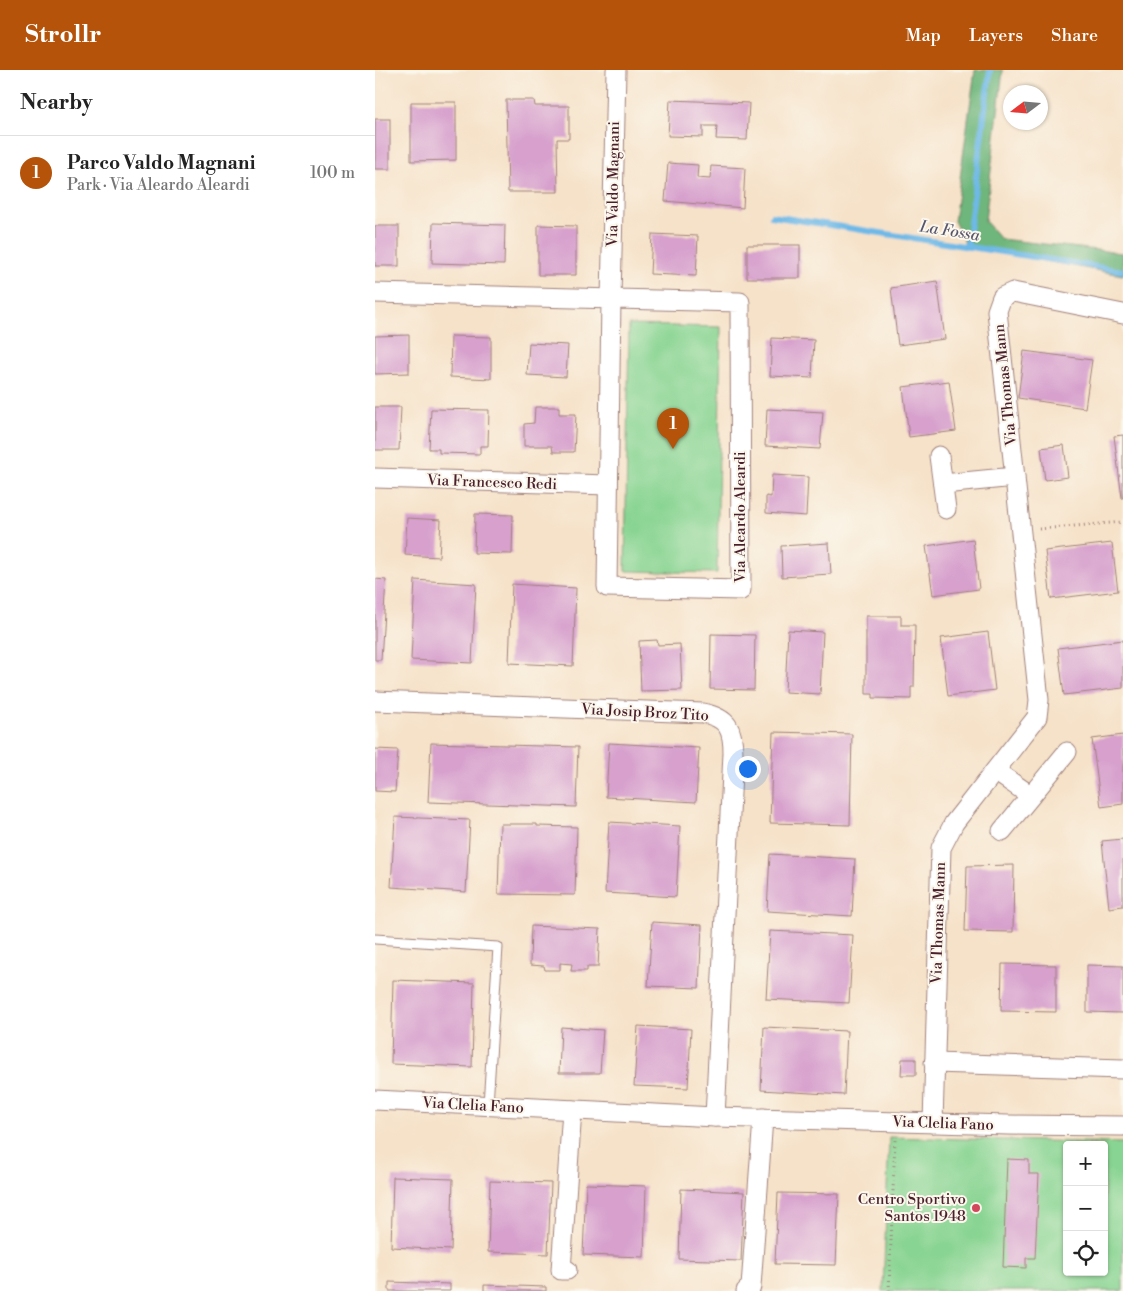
<!DOCTYPE html>
<html lang="en">
<head>
<meta charset="utf-8">
<style>
	:root { --surface:#fff; --page:#f2f2f2; --text:#222; --muted:#767676; --line:#e0e0e0; --accent:#b45309 }
	body { margin:0; font-family:"Libre Bodoni",serif; background:var(--page); color:var(--text) }
	.controls { position:absolute; right:15px; bottom:15px; display:grid; overflow:hidden; border-radius:5px; box-shadow:0 1px 4px #0004 }
	.controls button { width:45px; height:45px; display:grid; place-items:center; padding:0; border:0; border-bottom:1px solid var(--line); background:var(--surface); color:var(--text); font:25px sans-serif }
	.compass { position:absolute; left:628px; top:15px; width:45px; height:45px; border-radius:50%; background:var(--surface); box-shadow:0 1px 4px #0004; rotate:254deg }
	.you { position:absolute; left:372px; top:698px; width:18px; height:18px; margin:-12px; border:4px solid #fff; border-radius:50%; background:#1a73e8; box-shadow:0 0 0 8px #1a73e833 }
	.badge { display:grid; place-items:center; width:32px; height:32px; border-radius:50%; background:var(--accent); color:#fff; font-size:16px; font-weight:700 }
	.pin { position:absolute; translate:-50% -41px; filter:drop-shadow(0 1px 2px #0008) }
	.pin::after { content:''; position:absolute; top:26px; width:18px; height:15px; background:inherit; clip-path:polygon(0 0,100% 0,50% 100%) }
	.list { margin:0; padding:0; list-style:none }
	h2 { display:flex; justify-content:space-between; align-items:center; height:65px; margin:0; padding:0 20px; font-size:21px }
	h2 small { font-size:16px; font-weight:400; color:var(--muted) }
	.list li { display:grid; grid-template-columns:32px 1fr auto; gap:15px; align-items:center; box-sizing:border-box; height:75px; padding:0 20px; border-top:1px solid var(--line) }
	.list b { display:block; font-size:19px; white-space:nowrap }
	.list p { margin:0; font-size:16px; white-space:nowrap; color:var(--muted) }
	.list em { font-size:16px; font-style:normal; color:var(--muted) }
	.icon { flex:none; width:28px; height:28px; fill:none; stroke:currentColor; stroke-width:2; stroke-linecap:round; stroke-linejoin:round }
	.map { position:relative; flex:none; width:748px; height:1221px; overflow:hidden }
	header { display:flex; align-items:center; gap:30px; box-sizing:border-box; height:70px; padding:0 25px; background:var(--accent); color:#fff }
	header strong { font-size:24px }
	nav { display:flex; gap:28px; margin-inline-start:auto; font-size:18px }
	main { display:flex }
	aside { flex:1; background:var(--surface) }
	.map>svg:first-child { display:block }
</style>
</head>
<body>
<header>
<strong>Strollr</strong>
<nav><a>Map</a><a>Layers</a><a>Share</a></nav>
</header>
<main>
<aside>
<h2>Nearby<small></small></h2>
<ul class="list">
<li><span class="badge">1</span><div><b>Parco Valdo Magnani</b><p>Park · Via Aleardo Aleardi</p></div><em>100 m</em></li>
</ul>
</aside>
<div class="map">
<svg width="748" height="1221" viewBox="0 0 748 1221">
	<rect width="100%" height="100%" fill="#fbf7ec"/>
	<filter id="ink" filterUnits="userSpaceOnUse"><feTurbulence type="fractalNoise" baseFrequency=".02" numOctaves="2"/><feDisplacementMap in="SourceGraphic" scale="10" xChannelSelector="R" yChannelSelector="G"/><feConvolveMatrix kernelMatrix="1 2 1 2 8 2 1 2 1" color-interpolation-filters="sRGB"/></filter>
	<filter id="wash" filterUnits="userSpaceOnUse"><feTurbulence type="fractalNoise" baseFrequency=".0096" numOctaves="4" result="noise"/><feDisplacementMap in="SourceGraphic" scale="20" xChannelSelector="R" yChannelSelector="G"/><feGaussianBlur stdDeviation="1.12" result="paint"/><feColorMatrix in="noise" values="0 0 0 0 0 0 0 0 0 0 0 0 0 0 0 0 0 1.4 0 .05"/><feComposite in="paint" operator="in"/></filter>
	<g filter="url(#wash)">
		<rect width="100%" height="100%" fill="#f6e2c9"/>
		<g fill="#88d492" stroke="#697a5e" fill-rule="evenodd">
			<path d="M254,255L346,257L342,503L250,501Z"/>
			<path d="M514,1067L748,1073V1221H508ZM692,1075H729V1202H692Z"/>
		</g>
		<path fill="#6eb67c" stroke="#5c6a54" d="M600,0H628L610,151L626,169L748,183V205L592,177L579,151Z"/>
		<g fill="none" stroke-linecap="round" stroke-linejoin="round">
			<g stroke="#6eb9e7" stroke-width="6">
				<path d="M397,146L748,201"/>
				<path d="M592,177L615,0"/>
			</g>
		</g>
		<g id="blocks">
			<g fill="#d7a0cd">
				<path d="M131,30H159L160,36H194V69H182L183,122H133Z"/>
				<path d="M295,30L374,33L372,70L341,69L342,56H328V67L293,66Z"/>
				<path d="M36,32H81V90L36,91Z"/>
				<rect x="0" y="49" width="15" height="50"/>
				<path d="M293,93L323,95L322,108L335,109L336,96L370,98L368,138L290,131Z"/>
				<path d="M58,153L130,155L129,195L57,193Z"/>
				<path d="M163,155L201,156V205H163Z"/>
				<rect x="0" y="156" width="24" height="40"/>
				<path d="M277,164L323,166L321,206L275,204Z"/>
				<rect x="372" y="175" width="53" height="33"/>
				<path d="M562,211L570,269L523,275L516,218Z"/>
				<path d="M34,265V303L0,304V266Z"/>
				<path d="M76,266L116,267V309L75,307Z"/>
				<path d="M397,268L439,270L437,308L395,306Z"/>
				<path d="M154,273L193,275L191,307L152,305Z"/>
				<path d="M649,281L717,290L710,338L643,328Z"/>
				<path d="M574,311L581,361L534,367L528,317Z"/>
				<path d="M0,337H26L24,380H0Z"/>
				<path d="M160,337H184V344H201L199,382H178L177,376H149V354L159,353Z"/>
				<path d="M56,339L114,340L113,376H105V384L64,383V379H54Z"/>
				<path d="M392,339L448,342L445,379L390,376Z"/>
				<path d="M748,365V428H747L739,366Z"/>
				<path d="M689,375L693,407L670,410L666,378Z"/>
				<path d="M397,405L433,407L431,446L391,443V426L396,427Z"/>
				<path d="M100,444L138,445L137,484L99,483Z"/>
				<path d="M32,448L66,450L64,487L30,485Z"/>
				<path d="M598,469L604,519L558,525L551,476Z"/>
				<path d="M454,473L456,504L407,507L406,476Z"/>
				<path d="M737,473L743,521L676,529L670,481Z"/>
				<path d="M0,509L11,510L6,590H0Z"/>
				<path d="M40,510L101,514L97,593L36,590Z"/>
				<path d="M137,514L201,518L198,596L134,593Z"/>
				<path d="M491,546H526V555H540L539,617H536V629L498,628V624H491Z"/>
				<path d="M413,560L448,562L445,624L410,622Z"/>
				<path d="M613,562L620,620L573,626L566,568Z"/>
				<path d="M336,564L380,565L379,620L335,619Z"/>
				<path d="M282,570L283,575L305,574L307,620L266,621L264,571Z"/>
				<path d="M748,570V618L689,625L683,578Z"/>
				<path d="M398,662L477,664L475,755L395,753Z"/>
				<path d="M748,665V734L726,737L717,669Z"/>
				<path d="M56,673L203,677L201,737L53,732Z"/>
				<path d="M234,673L324,678L321,732L231,727Z"/>
				<path d="M0,679L23,680L20,722L0,721Z"/>
				<path d="M20,747L95,750L91,822L16,817Z"/>
				<path d="M234,752L305,756L301,827L230,823Z"/>
				<path d="M125,754H162V756L202,757L200,825L123,824Z"/>
				<path d="M748,769V836L734,838L727,771Z"/>
				<path d="M395,784L480,789L477,846L392,841Z"/>
				<path d="M639,795L638,862L590,861L592,796Z"/>
				<path d="M277,852L327,855L324,918L273,916Z"/>
				<path d="M156,856L225,859L223,897H212V901H196L197,894L185,893V900H170L169,896L155,895Z"/>
				<path d="M395,861L478,865L474,933L391,929Z"/>
				<path d="M627,894L681,895V942L626,941Z"/>
				<path d="M712,895L748,896V943L712,942Z"/>
				<path d="M18,910L99,913L97,997L16,994Z"/>
				<path d="M263,956L316,959L313,1018L259,1016Z"/>
				<path d="M186,957L228,960L225,1003H184Z"/>
				<path d="M389,957L472,961L469,1025L386,1020Z"/>
				<path d="M527,989H541V1005H526Z"/>
				<path d="M632,1089L654,1090V1104H664L660,1188H651V1198L628,1197Z"/>
				<path d="M18,1107L78,1109L76,1180L16,1177Z"/>
				<path d="M115,1111L176,1113L173,1184L113,1182Z"/>
				<path d="M211,1114L271,1116L269,1187L208,1185Z"/>
				<path d="M306,1119L369,1122L366,1191L304,1189Z"/>
				<path d="M403,1123L464,1124L461,1195L400,1194Z"/>
				<path d="M14,1212L75,1214V1221H14Z"/>
				<path d="M109,1215L171,1217V1221H109Z"/>
			</g>
		</g>
	</g>
	<g filter="url(#ink)">
		<use href="#blocks" fill-opacity="0" stroke="#a0807a" stroke-width="1"/>
		<g fill="none" stroke-linecap="round" stroke-linejoin="round">
			<g stroke="#a0807a" stroke-width="11">
				<path id="lane" d="M0,869L123,877L113,1035"/>
			</g>
			<g stroke="#a0807a" stroke-width="21">
				<g id="street">
					<path d="M0,223L365,232L366,520L232,517L236,229L241,0"/>
					<path d="M564,386L571,439"/>
					<path d="M0,408L233,415"/>
					<path d="M568,414L640,407"/>
					<path d="M0,631L328,643C353,648 358,659 358,683L340,1047"/>
					<path d="M620,701L655,725"/>
					<path d="M627,761L692,682"/>
					<path d="M559,993L748,999"/>
					<path d="M0,1030L340,1047L633,1055L748,1056"/>
					<path d="M558,1053L566,778L579,753L662,647L664,630L622,241L627,227L638,222L748,244"/>
					<path d="M192,1200H186L197,1040"/>
					<path d="M371,1221L376,1217L388,1048"/>
				</g>
			</g>
			<g stroke="#a0807a" stroke-width="3" stroke-dasharray="1 4" stroke-linecap="butt">
				<path d="M664,459L748,452"/>
				<path d="M514,1221L520,1070"/>
			</g>
			<use href="#lane" stroke="#fff" stroke-width="9"/>
			<use href="#street" stroke="#fff" stroke-width="19"/>
		</g>
	</g>
	<circle fill="#d1495b" stroke="#fbf7ec" stroke-width="2" cx="601" cy="1138" r="5"/>
	<g text-anchor="middle" stroke-width="4" stroke-linejoin="round" paint-order="stroke">
		<g font-size="15" fill="#4a1f2b" stroke="#fbf7ec">
			<text transform="translate(238 114) rotate(-89)" y="5">Via Valdo Magnani</text>
			<text transform="translate(630 315) rotate(-96)" y="5">Via Thomas Mann</text>
			<text transform="translate(117 412) rotate(2)" y="5">Via Francesco Redi</text>
			<text transform="translate(365 447) rotate(-90)" y="5">Via Aleardo Aleardi</text>
			<text transform="translate(270 642) rotate(3)" y="5">Via Josip Broz Tito</text>
			<text transform="translate(563 853) rotate(-88)" y="5">Via Thomas Mann</text>
			<text transform="translate(98 1035) rotate(3)" y="5">Via Clelia Fano</text>
			<text transform="translate(568 1053) rotate(2)" y="5">Via Clelia Fano</text>
		</g>
		<g font-size="15" fill="#4a1f2b" stroke="#fbf7ec" text-anchor="end">
			<text x="591" y="1134">Centro Sportivo<tspan x="591" dy="17">Santos 1948</tspan></text>
		</g>
		<g font-size="16" font-style="italic" fill="#57556d" stroke="#fbf7ec">
			<text transform="translate(575 160) rotate(9)" y="6">La Fossa</text>
		</g>
	</g>
</svg>
<div class="controls">
<button>+</button>
<button>−</button>
<button><svg class="icon" aria-label="locate" viewBox="0 0 24 24"><circle cx="12" cy="12" r="6"/><path d="M12 2v4M12 18v4M2 12h4M18 12h4"/></svg></button>
</div>
<svg class="compass" viewBox="-18 -18 36 36"><path d="M0-13l5 13h-10z" fill="#e53935"/><path d="M0 13l5-13h-10z" fill="#767676"/></svg>
<div class="you"></div>
<div class="pin badge" style="left:298px;top:379px">1</div>
</div>
</main>
</body>
</html>
